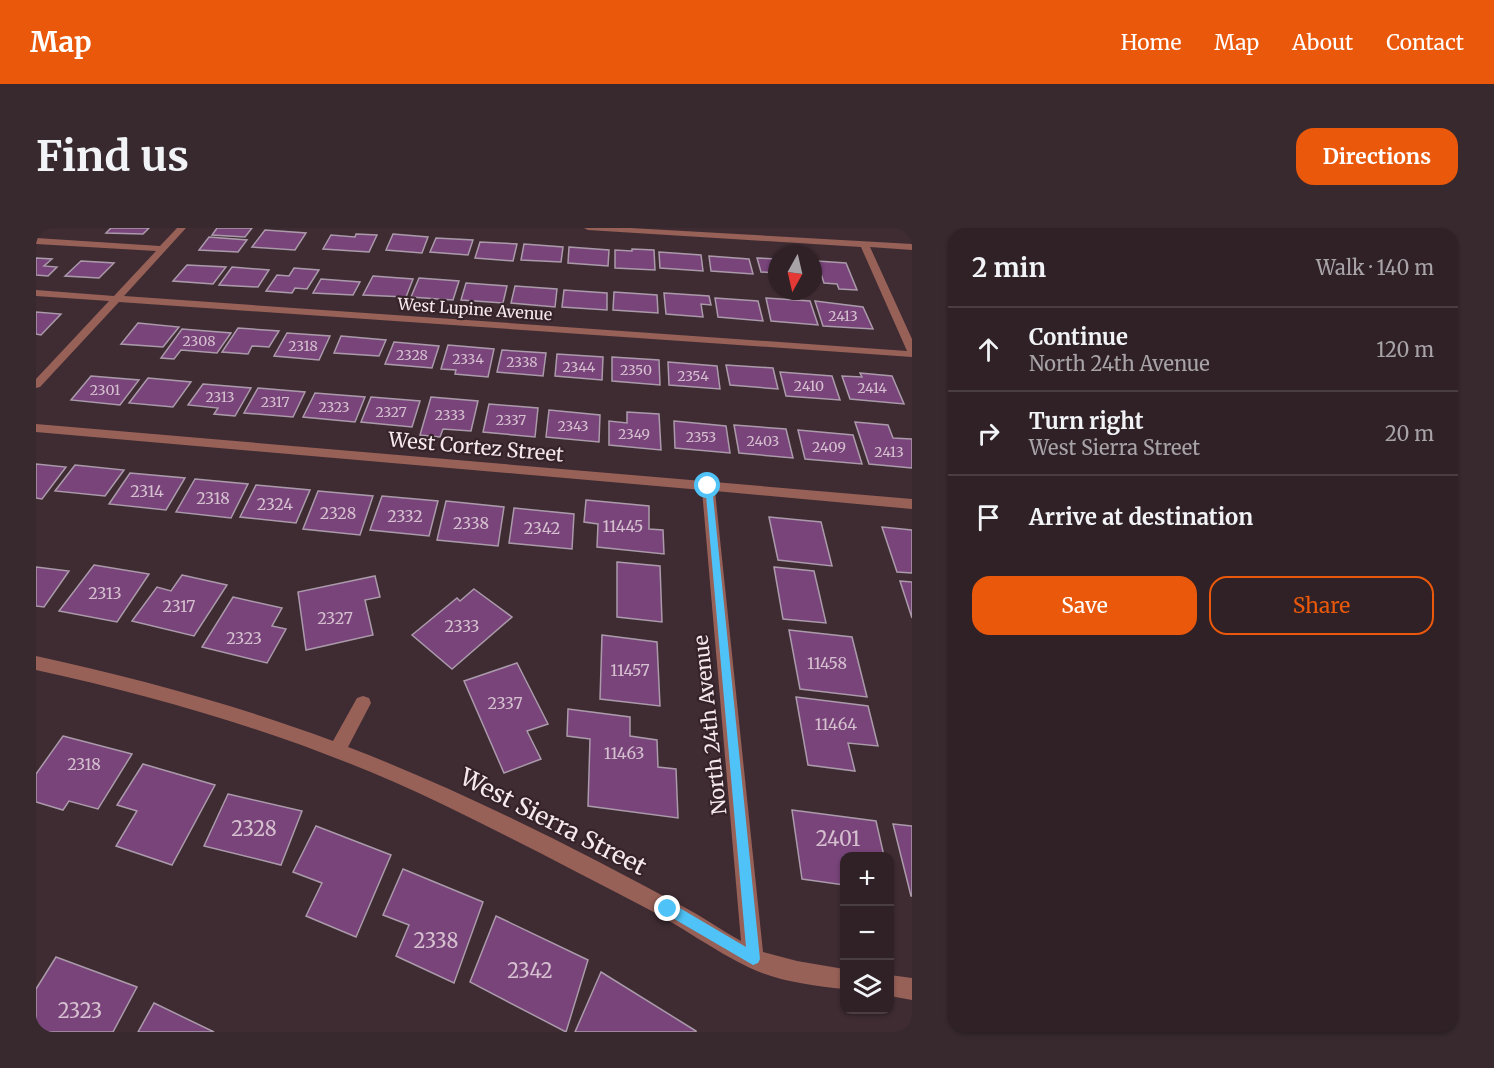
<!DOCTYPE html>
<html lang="en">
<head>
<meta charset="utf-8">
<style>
	:root { --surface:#2f2126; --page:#37292e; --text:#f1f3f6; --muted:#a7a3a7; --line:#4a3e43; --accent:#ea580c }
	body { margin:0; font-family:Merriweather,serif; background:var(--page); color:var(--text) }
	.controls { position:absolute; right:18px; bottom:18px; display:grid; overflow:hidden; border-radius:12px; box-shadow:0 2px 4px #0004 }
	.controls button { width:54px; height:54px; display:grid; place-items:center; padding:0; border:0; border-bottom:2px solid var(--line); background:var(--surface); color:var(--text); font:30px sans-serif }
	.compass { position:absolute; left:732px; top:18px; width:54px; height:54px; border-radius:50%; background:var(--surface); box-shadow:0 2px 4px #0004; rotate:188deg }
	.stop { position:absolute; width:18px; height:18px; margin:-14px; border:4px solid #4fc3f7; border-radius:50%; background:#fff }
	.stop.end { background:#4fc3f7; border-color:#fff; box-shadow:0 2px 6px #0008 }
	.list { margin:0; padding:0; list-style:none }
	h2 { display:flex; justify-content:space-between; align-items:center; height:78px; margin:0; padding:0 24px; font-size:26px }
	h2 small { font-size:20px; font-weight:400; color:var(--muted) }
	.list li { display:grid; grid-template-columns:39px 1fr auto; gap:18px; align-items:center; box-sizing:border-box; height:84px; padding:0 24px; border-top:2px solid var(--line) }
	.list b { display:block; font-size:22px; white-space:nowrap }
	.list p { margin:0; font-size:20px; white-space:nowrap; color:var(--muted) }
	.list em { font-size:20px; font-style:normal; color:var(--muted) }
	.actions { display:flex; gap:12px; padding:18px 24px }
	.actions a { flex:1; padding:14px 0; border:2px solid var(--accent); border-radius:18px; text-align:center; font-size:21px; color:var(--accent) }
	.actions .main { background:var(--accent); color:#fff }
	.icon { flex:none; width:33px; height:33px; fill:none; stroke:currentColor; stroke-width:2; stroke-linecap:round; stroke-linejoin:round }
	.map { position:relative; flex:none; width:876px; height:804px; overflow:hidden; border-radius:18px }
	header { display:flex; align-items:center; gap:36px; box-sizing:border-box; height:84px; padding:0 30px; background:var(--accent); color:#fff }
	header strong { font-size:28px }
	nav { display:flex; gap:33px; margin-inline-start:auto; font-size:21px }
	.intro { display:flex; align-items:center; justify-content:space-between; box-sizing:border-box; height:144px; padding:0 36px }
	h1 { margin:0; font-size:42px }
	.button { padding:15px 27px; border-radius:18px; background:var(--accent); color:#fff; font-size:21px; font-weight:700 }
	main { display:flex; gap:36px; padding:0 36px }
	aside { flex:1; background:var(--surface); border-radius:18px; box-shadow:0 2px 4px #0004 }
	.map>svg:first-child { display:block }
</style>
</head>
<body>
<header>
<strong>Map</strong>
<nav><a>Home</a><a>Map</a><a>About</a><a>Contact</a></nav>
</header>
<div class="intro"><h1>Find us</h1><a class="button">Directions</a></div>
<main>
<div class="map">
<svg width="876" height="804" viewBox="0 0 876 804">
	<rect width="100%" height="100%" fill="#3f2c33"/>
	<g fill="#78447a" stroke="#aa9aaa" stroke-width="1.5">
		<path d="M75,0H113L107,6L70,5Z"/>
		<path d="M181,0H216L209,9L176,7Z"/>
		<path d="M229,2L270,5L259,22L216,19Z"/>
		<path d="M320,6L341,7L333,24L287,21L295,7L319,9Z"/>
		<path d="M357,6L392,9L386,25L350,22Z"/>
		<path d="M173,9L211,12L202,24L163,22Z"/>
		<path d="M400,10L437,12L432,27L394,24Z"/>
		<path d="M444,14L481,16L477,33L439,30Z"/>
		<path d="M488,16L527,19L525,34L485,32Z"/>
		<path d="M533,19L573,22L572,38L532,35Z"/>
		<path d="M596,21L618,22L619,42L579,40V22L596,23Z"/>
		<path d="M623,24L665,27L667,43L624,40Z"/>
		<path d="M673,28L713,31L717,46L675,43Z"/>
		<path d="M0,30L16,31L8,38L21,39L12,48L0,47Z"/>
		<path d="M721,30L741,31V45L725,44Z"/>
		<path d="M45,33L78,35L63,50L29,48Z"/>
		<path d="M781,33L810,35L821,62L803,61L801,56L788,55Z"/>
		<path d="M151,37L190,39L177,56L137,53Z"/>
		<path d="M196,39L233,42L222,59L183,57Z"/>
		<path d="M258,40L283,42L271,61L259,60L256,65L230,63L241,47L253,48Z"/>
		<path d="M337,48L377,51L370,69L327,67Z"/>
		<path d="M383,50L423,53L417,72L375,69Z"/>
		<path d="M285,51L324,54L317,67L277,65Z"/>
		<path d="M430,55L471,58L467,75L425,72Z"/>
		<path d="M479,58L521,61L519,79L475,75Z"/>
		<path d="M528,62L571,65V82L526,79Z"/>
		<path d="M578,64L621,67L622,85L577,82Z"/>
		<path d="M628,65L673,68L675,77L665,76L667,89L630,86Z"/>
		<path d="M679,70L722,73L727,93L682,89Z"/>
		<path d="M730,70L774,73L782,97L735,93Z"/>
		<path d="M779,73L827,79L837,101L787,98Z"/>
		<path d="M0,84L25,86L5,107L0,106Z"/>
		<path d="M102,95L143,99L127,119L85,116Z"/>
		<path d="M202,100L243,103L233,119L216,118L212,126L186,124Z"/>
		<path d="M146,101L195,105L181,125L145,122L138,131L125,130Z"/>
		<path d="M251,105L294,108L283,132L238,128Z"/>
		<path d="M305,108L350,112L343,128L298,125Z"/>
		<path d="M358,114L403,118L396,140L349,136Z"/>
		<path d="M412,117L458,121L452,149L419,146L420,142L405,141Z"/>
		<path d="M466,122L510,125L507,148L461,144Z"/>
		<path d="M521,126L567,129L566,152L519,148Z"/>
		<path d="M576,129L623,132L624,157L576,153Z"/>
		<path d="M632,134L681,138L684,161L633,157Z"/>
		<path d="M690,137L737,140L742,161L694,157Z"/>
		<path d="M744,144L796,148L804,172L750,168Z"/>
		<path d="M824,145L856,148L868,176L814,171L806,148L826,149Z"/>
		<path d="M55,148L103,152L84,177L35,172Z"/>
		<path d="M112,150L155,154L137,179L93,175Z"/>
		<path d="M167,156L215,160L199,188L178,186L182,180L152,177Z"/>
		<path d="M222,160L269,164L257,189L208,185Z"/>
		<path d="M279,165L329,169L319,194L267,189Z"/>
		<path d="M335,169L384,173L376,199L325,194Z"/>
		<path d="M395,169L442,173L435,203L407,201L404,209L384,207Z"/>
		<path d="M453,176L502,180L499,209L447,204Z"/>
		<path d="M513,182L564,187L563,214L510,209Z"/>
		<path d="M591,184L623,186L625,222L573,217V193L591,195Z"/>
		<path d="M638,193L690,198L694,225L639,220Z"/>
		<path d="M819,194L852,197L857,210L876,211V240L833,236Z"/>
		<path d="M698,197L750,201L757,230L703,225Z"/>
		<path d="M762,202L817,207L826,236L769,231Z"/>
		<path d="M0,236L30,239L6,271L0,270Z"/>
		<path d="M39,237L88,242L69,268L19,263Z"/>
		<path d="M94,245L149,250L130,282L73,276Z"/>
		<path d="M159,251L212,256L195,290L140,284Z"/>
		<path d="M220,257L274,262L260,295L204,289Z"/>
		<path d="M282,263L337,268L324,307L267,301Z"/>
		<path d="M346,268L402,273L393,308L334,302Z"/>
		<path d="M550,272L613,278V301L627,302L628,326L561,319L562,296L548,294Z"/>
		<path d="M410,273L468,279L462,318L401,312Z"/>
		<path d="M478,280L538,286L536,321L473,315Z"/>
		<path d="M733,289L785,294L796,338L742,332Z"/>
		<path d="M846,299L876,302V345L861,344Z"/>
		<path d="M581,334L624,338L626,394L581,389Z"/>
		<path d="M58,337L113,346L81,394L23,383Z"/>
		<path d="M0,339L33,343L8,379L0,378Z"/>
		<path d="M738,339L778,343L790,395L747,391Z"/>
		<path d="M146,347L191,357L158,408L96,393L121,359L135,363Z"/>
		<path d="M339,348L344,369L329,372L337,407L270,422L262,364Z"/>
		<path d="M864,353L876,354V390Z"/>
		<path d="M438,361L476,389L416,441L376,407L421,370L424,373Z"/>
		<path d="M197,369L246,380L236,398L250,401L231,435L166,419Z"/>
		<path d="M753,402L816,409L831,469L764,461Z"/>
		<path d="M566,407L621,414L624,478L564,471Z"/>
		<path d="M481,435L512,496L491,503L505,531L468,545L428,453Z"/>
		<path d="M760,469L832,478L842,518L812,515L819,543L772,537Z"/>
		<path d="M532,481L594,489V508L621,512L622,539L640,541L642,590L552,578L554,511L531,508Z"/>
		<path d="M27,508L96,526L62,581L33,573L27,582L0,574V546Z"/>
		<path d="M107,536L179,557L136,637L80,618L101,583L81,577Z"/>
		<path d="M192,566L266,583L245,637L168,618Z"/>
		<path d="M756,582L840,593L848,628H808V657L766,651Z"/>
		<path d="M857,596L876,598V668H875Z"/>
		<path d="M280,598L355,627L320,709L270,688L286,655L257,644Z"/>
		<path d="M367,641L447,674L418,755L360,728L373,697L347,687Z"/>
		<path d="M460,688L552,732L530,804L434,754Z"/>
		<path d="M20,729L101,759L77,804H0V761Z"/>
		<path d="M565,744L660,803V804H539Z"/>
		<path d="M118,775L178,804H102Z"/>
	</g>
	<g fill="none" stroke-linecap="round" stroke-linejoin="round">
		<g fill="#986158" fill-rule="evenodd">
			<path d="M141,0H150L88,68L871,123L825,19L552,2L548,0H594L876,16V22L834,19L876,111V129L83,74L4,159L0,160V151L73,73L0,68V62L78,68L120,23L0,16V10L124,18Z"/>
			<path d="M0,196L876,271V281L679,263L727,724L761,733L808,741V761C777,758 740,753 712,739C677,722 645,698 610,680C543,645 476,610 408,577C278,514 141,473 0,442V428C101,450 200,477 297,513L321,470L327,468L333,470L335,475L312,519C427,563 538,620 646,678C667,689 685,702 705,713L666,262L0,204Z"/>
			<path d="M854,747L876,750V772L854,768Z"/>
		</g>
	</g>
	<path fill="#4fc3f7" d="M669,256L676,258L724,731L722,735L717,737L628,685L626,681L628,676L632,674L637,676L710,719Z"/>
	<g text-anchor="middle" stroke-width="4.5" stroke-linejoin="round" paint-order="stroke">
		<g font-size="14" fill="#d6c0d0">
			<text x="807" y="93">2413</text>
			<text x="163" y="118">2308</text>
			<text x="267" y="123">2318</text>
			<text x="376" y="132">2328</text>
			<text x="432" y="136">2334</text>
			<text x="486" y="139">2338</text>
			<text x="543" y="144">2344</text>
			<text x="600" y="147">2350</text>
			<text x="657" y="153">2354</text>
			<text x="773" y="163">2410</text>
			<text x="836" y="165">2414</text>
			<text x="69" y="167">2301</text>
			<text x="184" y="174">2313</text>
			<text x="239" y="179">2317</text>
			<text x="298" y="184">2323</text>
			<text x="355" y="189">2327</text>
			<text x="414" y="192">2333</text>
			<text x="475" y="197">2337</text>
			<text x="537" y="203">2343</text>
			<text x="598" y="211">2349</text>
			<text x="665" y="214">2353</text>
			<text x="727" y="218">2403</text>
			<text x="793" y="224">2409</text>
			<text x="853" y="229">2413</text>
		</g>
		<g font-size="16" fill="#f6e9ed" stroke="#352329">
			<text transform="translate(439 81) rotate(4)" y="6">West Lupine Avenue</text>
		</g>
		<g font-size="16" fill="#d6c0d0">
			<text x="111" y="269">2314</text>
			<text x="177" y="276">2318</text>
			<text x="239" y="282">2324</text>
			<text x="302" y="291">2328</text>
			<text x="369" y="294">2332</text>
			<text x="435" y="301">2338</text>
			<text x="587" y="304">11445</text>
			<text x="506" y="306">2342</text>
			<text x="69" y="371">2313</text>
			<text x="143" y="384">2317</text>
			<text x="299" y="396">2327</text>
			<text x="426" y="404">2333</text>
			<text x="208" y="416">2323</text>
			<text x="791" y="441">11458</text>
			<text x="594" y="448">11457</text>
			<text x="469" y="481">2337</text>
			<text x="800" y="502">11464</text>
			<text x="588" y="531">11463</text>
			<text x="48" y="542">2318</text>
		</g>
		<g font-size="20" fill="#f6e9ed" stroke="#352329">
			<text transform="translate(440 219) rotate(5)" y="7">West Cortez Street</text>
			<text transform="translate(674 497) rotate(-96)" y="7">North 24th Avenue</text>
		</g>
		<g font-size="20" fill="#d6c0d0">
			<text x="218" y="608">2328</text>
			<text x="802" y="618">2401</text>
			<text x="400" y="720">2338</text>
			<text x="494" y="750">2342</text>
			<text x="44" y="790">2323</text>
		</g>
		<g font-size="24" fill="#f6e9ed" stroke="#352329">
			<text transform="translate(517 594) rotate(27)" y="8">West Sierra Street</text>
		</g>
	</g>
</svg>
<div class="controls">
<button>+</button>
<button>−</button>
<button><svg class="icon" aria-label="layers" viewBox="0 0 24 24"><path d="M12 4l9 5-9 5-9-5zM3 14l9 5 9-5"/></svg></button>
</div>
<svg class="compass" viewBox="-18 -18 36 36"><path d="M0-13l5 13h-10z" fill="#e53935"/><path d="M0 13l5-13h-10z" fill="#a7a3a7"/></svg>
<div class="stop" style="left:672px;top:258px"></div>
<div class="stop end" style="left:632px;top:681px"></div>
</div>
<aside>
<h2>2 min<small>Walk · 140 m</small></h2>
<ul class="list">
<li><svg class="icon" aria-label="ahead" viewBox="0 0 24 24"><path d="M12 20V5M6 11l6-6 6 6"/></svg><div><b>Continue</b><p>North 24th Avenue</p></div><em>120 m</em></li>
<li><svg class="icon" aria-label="right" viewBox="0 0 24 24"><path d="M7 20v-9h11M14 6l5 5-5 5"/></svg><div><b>Turn right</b><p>West Sierra Street</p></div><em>20 m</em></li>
<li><svg class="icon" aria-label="arrive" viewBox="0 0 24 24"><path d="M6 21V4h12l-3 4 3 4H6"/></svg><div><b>Arrive at destination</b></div></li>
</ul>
<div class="actions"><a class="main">Save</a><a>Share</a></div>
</aside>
</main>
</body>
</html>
